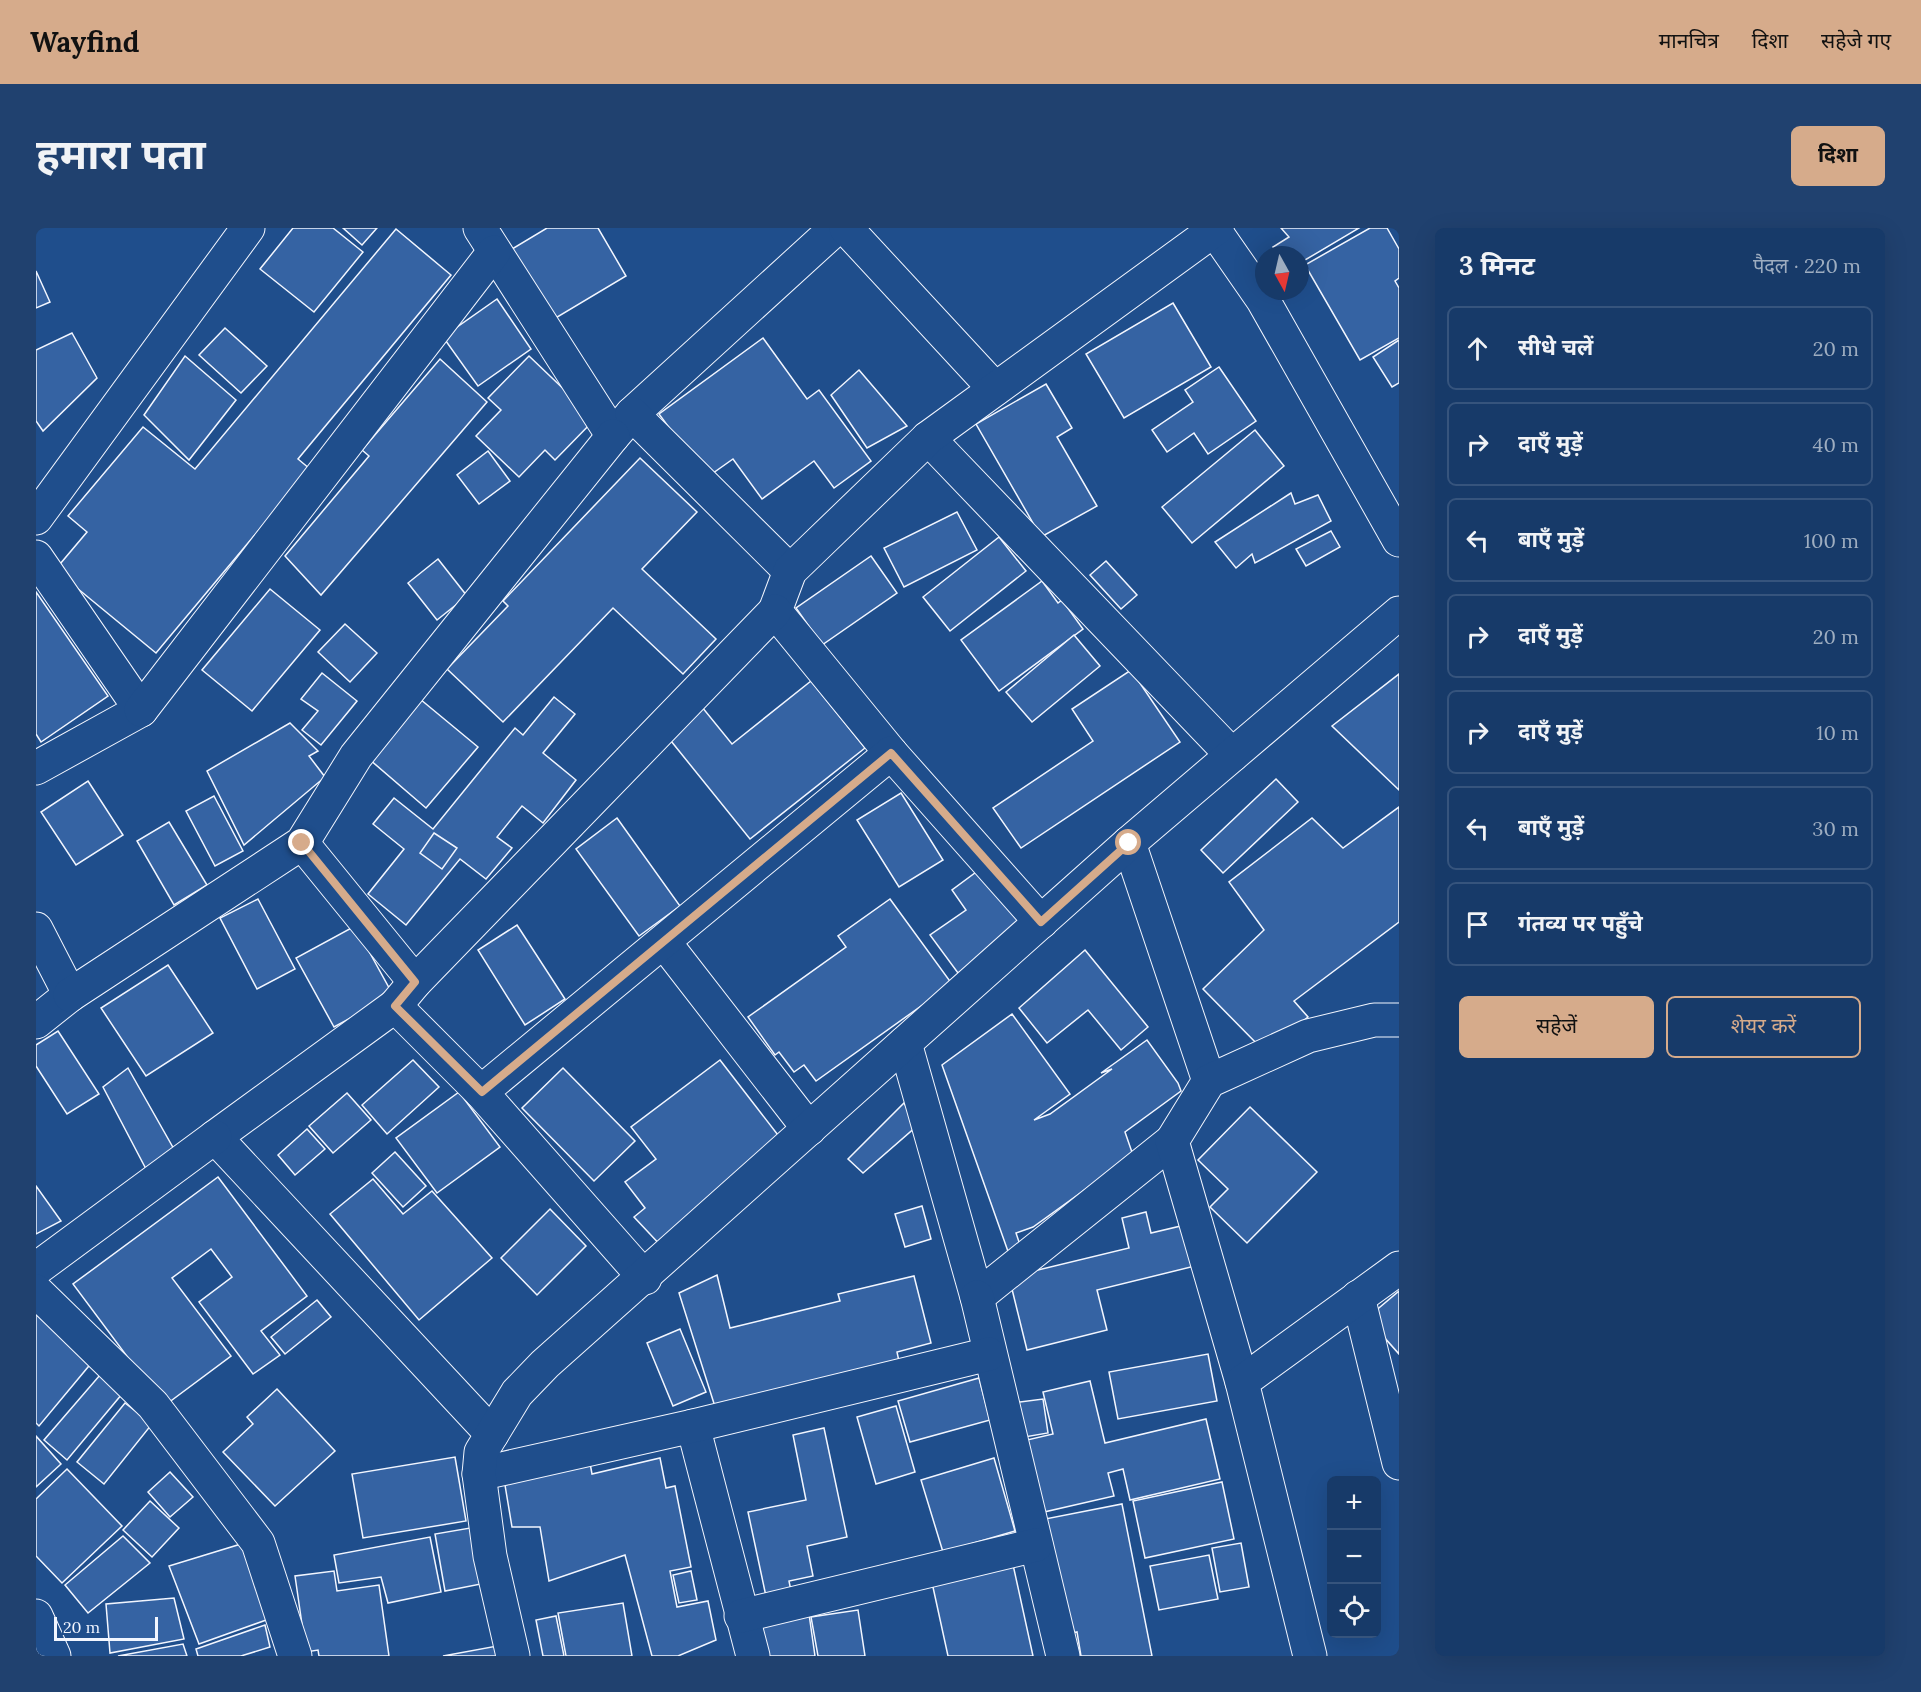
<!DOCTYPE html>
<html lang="hi">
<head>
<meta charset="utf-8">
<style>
	:root { --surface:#173a69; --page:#20416f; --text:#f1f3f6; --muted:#9eadc0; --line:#36547d; --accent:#d6ab8b }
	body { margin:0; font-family:Lora,"Noto Sans Devanagari",serif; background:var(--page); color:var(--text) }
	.controls { position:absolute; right:18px; bottom:18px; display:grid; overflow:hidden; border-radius:9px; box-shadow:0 6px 24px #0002 }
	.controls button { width:54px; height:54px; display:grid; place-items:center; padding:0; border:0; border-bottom:2px solid var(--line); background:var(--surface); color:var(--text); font:30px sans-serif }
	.compass { position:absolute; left:1219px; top:18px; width:54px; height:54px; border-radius:50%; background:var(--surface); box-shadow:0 6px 24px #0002; rotate:172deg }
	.scale { position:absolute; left:18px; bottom:15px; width:104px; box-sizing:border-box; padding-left:6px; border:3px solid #f2f6ff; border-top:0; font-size:16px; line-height:21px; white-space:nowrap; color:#f2f6ff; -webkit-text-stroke:4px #1f4e8c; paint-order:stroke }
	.stop { position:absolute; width:18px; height:18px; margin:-14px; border:4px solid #d6ab8b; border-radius:50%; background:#fff }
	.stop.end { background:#d6ab8b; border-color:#fff; box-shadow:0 2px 6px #0008 }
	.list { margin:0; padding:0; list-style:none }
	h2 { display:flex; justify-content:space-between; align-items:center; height:78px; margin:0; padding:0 24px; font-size:26px }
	h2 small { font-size:20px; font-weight:400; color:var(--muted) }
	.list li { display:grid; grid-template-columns:39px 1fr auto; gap:18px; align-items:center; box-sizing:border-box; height:84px; margin:0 12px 12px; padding:0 12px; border:2px solid var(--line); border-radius:9px }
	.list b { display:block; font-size:22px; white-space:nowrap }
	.list em { font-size:20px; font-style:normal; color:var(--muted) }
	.actions { display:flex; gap:12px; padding:18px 24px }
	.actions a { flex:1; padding:14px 0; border:2px solid var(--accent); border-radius:9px; text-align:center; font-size:21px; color:var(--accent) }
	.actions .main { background:var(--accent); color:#111 }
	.icon { flex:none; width:33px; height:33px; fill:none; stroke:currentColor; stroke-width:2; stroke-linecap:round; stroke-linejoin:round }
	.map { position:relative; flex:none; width:1363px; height:1428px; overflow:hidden; border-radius:9px }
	header { display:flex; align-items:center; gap:36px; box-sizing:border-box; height:84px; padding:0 30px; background:var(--accent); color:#111 }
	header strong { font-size:28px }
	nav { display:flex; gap:33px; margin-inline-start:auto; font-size:21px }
	.intro { display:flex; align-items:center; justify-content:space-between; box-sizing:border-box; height:144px; padding:0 36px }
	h1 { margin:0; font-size:42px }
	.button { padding:15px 27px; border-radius:9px; background:var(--accent); color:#111; font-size:21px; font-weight:700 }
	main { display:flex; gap:36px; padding:0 36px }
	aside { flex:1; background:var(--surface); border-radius:9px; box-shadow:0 6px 24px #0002 }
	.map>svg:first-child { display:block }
</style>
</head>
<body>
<header>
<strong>Wayfind</strong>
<nav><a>मानचित्र</a><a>दिशा</a><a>सहेजे गए</a></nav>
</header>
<div class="intro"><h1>हमारा पता</h1><a class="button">दिशा</a></div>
<main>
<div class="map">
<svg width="1363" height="1428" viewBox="0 0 1363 1428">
	<rect width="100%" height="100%" fill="#1f4e8c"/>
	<g fill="#3563a3" stroke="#f2f6ff" stroke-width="1.5">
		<path d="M257,0H297L327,24L278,84L224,41Z"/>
		<path d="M307,0H341L326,17Z"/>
		<path d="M511,0H562L590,48L518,91L476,21Z"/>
		<path d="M1245,0H1323L1264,35V27H1242L1237,19L1253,9Z"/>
		<path d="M1334,0H1351L1363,21V50L1359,53L1363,60V110L1324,132L1269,37Z"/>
		<path d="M360,1L415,47L262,231L274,241L120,425L19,342L51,304L32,288L107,199L159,241Z"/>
		<path d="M0,43L14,74L0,80Z"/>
		<path d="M461,71L495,121L442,158L407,109Z"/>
		<path d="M1137,75L1175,139L1088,190L1050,126Z"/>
		<path d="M189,100L231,138L205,165L163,127Z"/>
		<path d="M36,105L61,150L7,203L0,193V122Z"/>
		<path d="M727,110L771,171L783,162L835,233L798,260L778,233L726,271L697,231L670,250L623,186Z"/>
		<path d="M1363,112V155L1356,159L1337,129Z"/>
		<path d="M149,128L200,172L153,232L108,187Z"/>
		<path d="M493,128L559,191L519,232L509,222L483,249L440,208L465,182L452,170Z"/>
		<path d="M404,131L451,174L285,367L249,328L333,228L326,222Z"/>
		<path d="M1183,139L1220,193L1172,226L1158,205L1131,224L1116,202L1157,174L1149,162Z"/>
		<path d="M823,142L871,198L831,220L795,167Z"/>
		<path d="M1010,156L1036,200L1021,209L1061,278L1005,309L940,196Z"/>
		<path d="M1219,202L1248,238L1156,315L1126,279Z"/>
		<path d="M452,223L474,253L443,276L421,247Z"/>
		<path d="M604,230L661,284L606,341L680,411L647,446L577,380L467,494L411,441L472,378L467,373Z"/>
		<path d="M1255,265L1259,276L1282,267L1295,293L1219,335L1216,326L1200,340L1179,314Z"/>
		<path d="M921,284L941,322L868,359L848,320Z"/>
		<path d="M1295,303L1304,319L1270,338L1260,321Z"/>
		<path d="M963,309L990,343L914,403L887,369Z"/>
		<path d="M835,328L861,365L786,417L760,380Z"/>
		<path d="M402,331L431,368L401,392L372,355Z"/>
		<path d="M1070,333L1101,367L1085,381L1054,347Z"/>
		<path d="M1006,353L1022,375L1026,372L1047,401L963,463L925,412Z"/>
		<path d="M234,361L284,402L216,483L166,442Z"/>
		<path d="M0,364L72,468L5,514L0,506Z"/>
		<path d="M309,396L341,425L314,454L282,424Z"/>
		<path d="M1038,407L1064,438L996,494L970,464Z"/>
		<path d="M1095,442L1144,514L985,620L957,580L1057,513L1036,481Z"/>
		<path d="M286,445L321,473L285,517L266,502L282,483L265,471Z"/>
		<path d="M1363,446V562L1296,498Z"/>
		<path d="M775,453L829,520L714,611L631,508L666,479L696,516Z"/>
		<path d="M518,469L539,486L507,525L540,552L507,595L486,578L461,609L476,620L450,651L424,631L370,697L332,666L368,621L337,596L358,570L397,601L479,500L487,507Z"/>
		<path d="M384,471L442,519L390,580L333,531Z"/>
		<path d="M254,495L282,523L273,528L289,549L208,617L171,543Z"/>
		<path d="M1240,551L1262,574L1187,645L1165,622Z"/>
		<path d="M52,553L87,607L40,637L5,584Z"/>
		<path d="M865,565L907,632L863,659L821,592Z"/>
		<path d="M178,568L207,623L179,638L150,583Z"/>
		<path d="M1363,579V694L1258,773L1272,789L1228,823L1167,761L1228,702L1193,654L1276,590L1307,620Z"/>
		<path d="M581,590L644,678L603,708L540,621Z"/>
		<path d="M133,594L171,657L138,677L101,613Z"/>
		<path d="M398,605L421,620L406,641L384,625Z"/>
		<path d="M947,639L989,698L922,745L894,707L930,682L916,662Z"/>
		<path d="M222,671L259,741L221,761L184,690Z"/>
		<path d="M854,671L916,756L780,853L768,837L758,844L743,824L739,827L712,789L810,719L802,708Z"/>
		<path d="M481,697L529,771L489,797L442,722Z"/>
		<path d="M319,698L357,767L298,799L260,730Z"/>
		<path d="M1049,722L1112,799L1085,822L1052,782L1011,815L983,780Z"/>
		<path d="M132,737L177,805L110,848L65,780Z"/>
		<path d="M976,786L1034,866L998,892L1014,886L1076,841L1065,845L1111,812L1142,855L1145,863L1089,904L1098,930L1089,933L997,999L980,1005L985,1020L974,1029L906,837Z"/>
		<path d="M22,803L63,866L31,886L0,838V817Z"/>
		<path d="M377,832L403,859L351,906L326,877Z"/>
		<path d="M684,832L745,911L628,1021L598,989L609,980L589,954L620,931L595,899Z"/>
		<path d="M92,840L139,923L110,941L67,859Z"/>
		<path d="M527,840L599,913L558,953L486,880Z"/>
		<path d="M423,864L464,919L401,965L360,910Z"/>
		<path d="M311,865L335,892L297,925L273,898Z"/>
		<path d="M868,875L882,897L827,945L812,931Z"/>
		<path d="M1214,879L1281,944L1211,1015L1174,979L1192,961L1162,932Z"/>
		<path d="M271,901L289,921L259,947L242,927Z"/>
		<path d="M359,924L390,958L367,979L336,945Z"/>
		<path d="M182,949L271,1068L225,1103L244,1127L217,1146L163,1074L196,1049L175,1021L136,1050L195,1128L128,1178L37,1056Z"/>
		<path d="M337,951L367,986L396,963L456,1030L383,1092L294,986Z"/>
		<path d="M0,958L25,993L0,1006Z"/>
		<path d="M886,978L895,1011L869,1019L859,986Z"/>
		<path d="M514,981L550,1018L501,1067L465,1030Z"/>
		<path d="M1110,984L1115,1005L1149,997L1159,1038L1061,1062L1071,1102L991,1122L973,1049L1093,1020L1086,990Z"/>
		<path d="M681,1047L694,1100L804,1073L802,1066L878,1048L895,1115L861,1124L864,1138L681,1185L643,1065Z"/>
		<path d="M1363,1063V1126L1331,1090Z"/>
		<path d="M281,1072L295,1089L249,1126L235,1109Z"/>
		<path d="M0,1086L57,1133L3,1198L0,1195Z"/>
		<path d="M644,1101L670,1164L637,1178L611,1115Z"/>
		<path d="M1172,1126L1181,1173L1082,1191L1073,1144Z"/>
		<path d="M64,1147L86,1166L31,1232L8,1212Z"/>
		<path d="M943,1150L954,1192L874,1214L862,1173Z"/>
		<path d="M1054,1153L1069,1215L1170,1191L1184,1251L1094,1272L1087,1241L1072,1245L1078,1268L1008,1284L991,1212L1017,1206L1007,1164Z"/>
		<path d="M241,1161L299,1223L239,1278L187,1224L217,1196L211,1189Z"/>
		<path d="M1007,1171L1012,1205L983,1210L977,1175Z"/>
		<path d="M89,1175L116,1196L68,1256L41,1234Z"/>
		<path d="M860,1178L879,1244L840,1256L821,1189Z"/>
		<path d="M788,1200L811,1309L771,1318L777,1348L753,1353L756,1368L731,1373L712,1284L770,1272L757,1207Z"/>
		<path d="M0,1208L25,1236L0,1259Z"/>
		<path d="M419,1229L430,1293L327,1310L316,1246Z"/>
		<path d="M624,1230L630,1260L639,1258L655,1339L634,1343L641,1379L672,1373L680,1412L642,1428H616L589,1327L513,1353L504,1299H476L469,1257L554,1235L556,1246Z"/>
		<path d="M958,1230L979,1303L907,1324L885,1252Z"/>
		<path d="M31,1241L86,1298L26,1355L0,1328V1271Z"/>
		<path d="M134,1244L157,1269L134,1289L112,1264Z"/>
		<path d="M1186,1254L1198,1311L1109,1330L1097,1273Z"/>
		<path d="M114,1273L143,1300L116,1329L87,1302Z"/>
		<path d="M1086,1276L1116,1428H1045L1041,1404L1031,1406L1009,1291Z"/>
		<path d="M434,1300L445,1356L409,1363L399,1306Z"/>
		<path d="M87,1308L114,1335L52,1385L29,1357Z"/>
		<path d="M394,1309L405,1364L352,1375L345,1349L303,1355L298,1327Z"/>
		<path d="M1205,1315L1213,1359L1184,1364L1176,1320Z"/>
		<path d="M205,1316L233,1391L163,1416L133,1338Z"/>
		<path d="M1173,1327L1182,1371L1123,1382L1114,1338Z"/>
		<path d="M976,1332L997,1428H912L895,1350Z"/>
		<path d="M298,1343L301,1363L343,1357L353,1428H283L282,1422L270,1424L259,1348Z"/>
		<path d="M655,1343L661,1372L643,1375L637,1347Z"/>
		<path d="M138,1370L148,1411L74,1425L70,1376Z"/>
		<path d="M587,1375L596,1428H530L522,1385Z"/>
		<path d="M822,1382L829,1428H782L775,1389Z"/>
		<path d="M773,1386L779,1428H727L722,1394Z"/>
		<path d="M520,1388L528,1428H507L500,1392Z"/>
		<path d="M229,1397L234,1419L205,1428H162L160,1421Z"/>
		<path d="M147,1416L151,1428H82Z"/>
		<path d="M461,1418L464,1428H407Z"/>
	</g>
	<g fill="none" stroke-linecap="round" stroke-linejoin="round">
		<g stroke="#f2f6ff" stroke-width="35">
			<g id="minor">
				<path d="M444,0L577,208L596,186L800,0"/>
				<path d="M810,0L959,161"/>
				<path d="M1177,0L1227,72L1363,312"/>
				<path d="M596,186L754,343"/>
				<path d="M892,210L1196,527"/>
				<path d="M0,290L212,0"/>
				<path d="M0,329L105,482L0,540"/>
				<path d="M105,482L458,24"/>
				<path d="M266,615L379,754"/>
				<path d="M1093,615L1173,853"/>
				<path d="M1005,694L855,525L739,383L754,343L892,210L1181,0"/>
				<path d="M0,701L34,767L0,794"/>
				<path d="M628,714L773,901"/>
				<path d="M34,767L266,615L320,528L577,208"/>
				<path d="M359,778L379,754L739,383"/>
				<path d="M869,815L941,1069L1136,913"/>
				<path d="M445,864L359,778L179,909L456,1206"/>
				<path d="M0,1041L179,909"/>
				<path d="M609,1050L445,864L855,525"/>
				<path d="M0,1063L117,1177L222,1315L259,1428"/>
				<path d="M941,1069L1027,1428"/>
				<path d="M1322,1069L1363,1235"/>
				<path d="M1206,1154L1136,913L1173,853L1272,808L1338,792H1363"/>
				<path d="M657,1198L717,1428"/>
				<path d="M443,1246L657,1198L953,1126"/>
				<path d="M0,1388L18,1428"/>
				<path d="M705,1388L1000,1317"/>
				<path d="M477,1428L454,1328L443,1246L445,1224L481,1165L509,1136L1093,615L1363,385"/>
				<path d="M1274,1428L1206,1154L1363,1040"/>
			</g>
		</g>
		<use href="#minor" stroke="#1f4e8c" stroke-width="33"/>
	</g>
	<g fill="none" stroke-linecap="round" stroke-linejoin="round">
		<path stroke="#d6ab8b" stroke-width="8" d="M266,615L379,754L359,778L446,864L855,525L1005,694L1093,615"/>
	</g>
</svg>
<div class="controls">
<button>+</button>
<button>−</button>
<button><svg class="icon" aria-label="locate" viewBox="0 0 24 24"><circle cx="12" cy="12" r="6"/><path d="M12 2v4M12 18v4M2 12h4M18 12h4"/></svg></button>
</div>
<svg class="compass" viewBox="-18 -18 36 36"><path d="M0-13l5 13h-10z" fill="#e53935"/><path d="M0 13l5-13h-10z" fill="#9eadc0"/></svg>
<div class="scale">20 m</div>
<div class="stop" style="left:1093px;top:615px"></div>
<div class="stop end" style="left:266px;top:615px"></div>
</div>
<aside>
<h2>3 मिनट<small>पैदल · 220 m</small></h2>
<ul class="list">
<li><svg class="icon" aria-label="ahead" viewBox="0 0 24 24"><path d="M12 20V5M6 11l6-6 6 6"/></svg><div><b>सीधे चलें</b></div><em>20 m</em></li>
<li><svg class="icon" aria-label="right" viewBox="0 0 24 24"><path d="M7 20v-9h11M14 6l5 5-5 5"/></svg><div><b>दाएँ मुड़ें</b></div><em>40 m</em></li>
<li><svg class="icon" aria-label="left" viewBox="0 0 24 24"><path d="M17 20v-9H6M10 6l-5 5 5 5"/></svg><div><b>बाएँ मुड़ें</b></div><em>100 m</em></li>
<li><svg class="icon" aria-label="right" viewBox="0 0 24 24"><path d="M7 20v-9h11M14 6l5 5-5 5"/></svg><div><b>दाएँ मुड़ें</b></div><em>20 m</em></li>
<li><svg class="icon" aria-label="right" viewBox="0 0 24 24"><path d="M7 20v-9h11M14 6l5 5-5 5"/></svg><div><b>दाएँ मुड़ें</b></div><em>10 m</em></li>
<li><svg class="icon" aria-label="left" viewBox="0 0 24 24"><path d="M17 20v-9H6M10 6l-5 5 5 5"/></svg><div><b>बाएँ मुड़ें</b></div><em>30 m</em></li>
<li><svg class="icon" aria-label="arrive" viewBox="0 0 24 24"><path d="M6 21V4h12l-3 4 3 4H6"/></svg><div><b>गंतव्य पर पहुँचे</b></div></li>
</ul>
<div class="actions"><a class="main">सहेजें</a><a>शेयर करें</a></div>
</aside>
</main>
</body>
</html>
